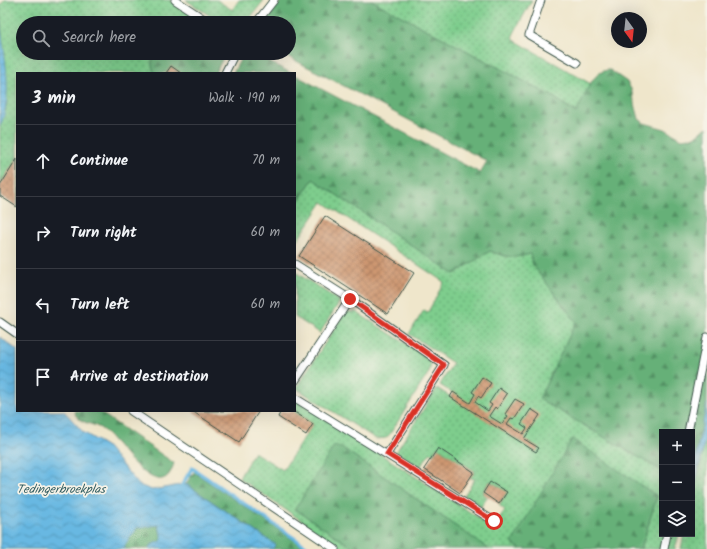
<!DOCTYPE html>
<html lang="en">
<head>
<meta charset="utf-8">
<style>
	:root { --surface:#171b24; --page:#20242c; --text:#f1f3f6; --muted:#9ea1a6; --line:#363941 }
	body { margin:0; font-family:Kalam,sans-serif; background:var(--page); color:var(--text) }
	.controls { position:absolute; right:12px; bottom:12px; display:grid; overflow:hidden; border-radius:0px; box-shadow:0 4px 16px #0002 }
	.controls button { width:36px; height:36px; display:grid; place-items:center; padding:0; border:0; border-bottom:1px solid var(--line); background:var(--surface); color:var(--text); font:20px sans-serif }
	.compass { position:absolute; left:611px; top:12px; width:36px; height:36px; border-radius:50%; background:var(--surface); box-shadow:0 4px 16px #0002; rotate:165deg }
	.stop { position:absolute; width:12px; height:12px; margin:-9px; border:3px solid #d93025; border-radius:50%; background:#fff }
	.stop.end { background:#d93025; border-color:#fff; box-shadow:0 1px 4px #0008 }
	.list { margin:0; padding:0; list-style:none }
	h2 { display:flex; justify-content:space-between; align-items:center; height:52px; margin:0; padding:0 16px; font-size:17px }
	h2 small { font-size:13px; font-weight:400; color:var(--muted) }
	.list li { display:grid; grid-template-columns:26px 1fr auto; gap:12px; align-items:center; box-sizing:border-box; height:72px; padding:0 16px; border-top:1px solid var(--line) }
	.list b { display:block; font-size:15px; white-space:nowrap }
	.list em { font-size:13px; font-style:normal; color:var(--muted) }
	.icon { flex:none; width:22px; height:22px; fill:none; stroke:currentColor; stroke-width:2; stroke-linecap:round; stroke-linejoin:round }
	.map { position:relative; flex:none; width:707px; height:549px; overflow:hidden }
	.search { position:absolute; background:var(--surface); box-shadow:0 4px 16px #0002; left:16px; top:16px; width:280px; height:44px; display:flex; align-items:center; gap:10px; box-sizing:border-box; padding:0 14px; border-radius:22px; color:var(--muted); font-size:15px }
	.panel { position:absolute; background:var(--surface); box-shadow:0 4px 16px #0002; left:16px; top:72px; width:280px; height:340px; border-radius:0px }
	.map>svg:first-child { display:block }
</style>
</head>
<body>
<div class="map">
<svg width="707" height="549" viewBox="0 0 707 549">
	<defs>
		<pattern id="grass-dots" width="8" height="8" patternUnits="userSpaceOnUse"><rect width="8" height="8" fill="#7ecd8d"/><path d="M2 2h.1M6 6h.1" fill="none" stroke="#67a874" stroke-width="1.8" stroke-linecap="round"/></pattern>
		<pattern id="forest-firs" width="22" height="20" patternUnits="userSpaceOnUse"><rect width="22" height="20" fill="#66b078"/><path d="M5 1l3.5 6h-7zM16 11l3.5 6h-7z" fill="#539063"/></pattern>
		<pattern id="water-waves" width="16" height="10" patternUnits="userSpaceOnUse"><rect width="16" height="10" fill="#67b8e2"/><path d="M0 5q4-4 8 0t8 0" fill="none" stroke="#5497b8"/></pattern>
		<pattern id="building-cross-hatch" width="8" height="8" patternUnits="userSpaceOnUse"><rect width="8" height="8" fill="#ce9771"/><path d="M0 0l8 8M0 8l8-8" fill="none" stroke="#a77c5e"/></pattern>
	</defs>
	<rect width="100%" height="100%" fill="#f7f3e8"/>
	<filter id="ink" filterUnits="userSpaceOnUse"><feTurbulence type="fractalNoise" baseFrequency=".025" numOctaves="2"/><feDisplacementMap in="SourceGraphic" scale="8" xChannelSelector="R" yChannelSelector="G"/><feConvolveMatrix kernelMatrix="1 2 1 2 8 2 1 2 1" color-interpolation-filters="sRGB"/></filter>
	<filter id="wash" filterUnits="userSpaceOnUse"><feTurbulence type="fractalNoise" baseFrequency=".012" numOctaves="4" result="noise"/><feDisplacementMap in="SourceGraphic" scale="16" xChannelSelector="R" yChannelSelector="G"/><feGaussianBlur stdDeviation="0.9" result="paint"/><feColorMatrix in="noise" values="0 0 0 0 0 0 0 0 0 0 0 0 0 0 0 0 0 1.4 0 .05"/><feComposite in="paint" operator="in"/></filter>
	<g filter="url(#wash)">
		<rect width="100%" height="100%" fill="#efe6cb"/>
		<g fill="url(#grass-dots)" stroke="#4e8560">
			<path d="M5,0H170L205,23H23V53H153L152,65L154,73H17V158L0,184V127L7,103L0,5Z"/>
			<path d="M186,0H217L232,10L239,0H264L246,23H221Z"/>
			<path d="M371,0H532L513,35L514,40L591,84L577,113L552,96Z"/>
			<path d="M313,179L454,274L490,251C505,257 514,259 530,254L533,265L576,322L539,399L662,471V534H679L675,549H641L657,496L512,543L521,549H489L344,449L295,509L355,549H343L239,478L254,452L283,470L313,424L293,411H295V400H297L493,527L505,510L499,505L507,492L490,481L482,493L487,497L481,507L464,496L475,479L470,478L475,471L437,447L433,454L430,453L420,467L396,452L437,388L536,452L539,448L440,385L453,363L409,334L424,310L428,312L444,282L323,202L295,244V206Z"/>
			<path d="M295,272L340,301L320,333L295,317Z"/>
			<path d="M347,312H356L427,357L431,364L429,372L390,434L386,438L376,439L296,388L344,314Z"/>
			<path d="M707,432V549H681L684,534H692V499Z"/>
		</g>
		<g fill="url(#forest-firs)" stroke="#427656">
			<path d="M282,0H371L552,96L576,113C584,100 591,69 610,70L627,82L631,89L639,119L644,123L665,129L682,139L695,137L707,127V403L692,473V432H662V471L539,399L576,322L533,265L530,254C514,259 505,257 490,251L454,274L313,179L295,206V75L480,173L487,161L281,53H289V23H264Z"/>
			<path d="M153,53H219L224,56L215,73H154L152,65Z"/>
			<path d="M244,53H252L291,73H233Z"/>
			<path d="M74,411H98L174,463C162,509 119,444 103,430C94,422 78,425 74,411Z"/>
			<path d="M572,439L657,496L641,549H521L512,543Z"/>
			<path d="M334,446L344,449L489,549H355L295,509Z"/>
			<path d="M194,472L307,549H272L276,545L186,484Z"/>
			<path d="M151,525H159L162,540L151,545L148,549H127L124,547L137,528Z"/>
		</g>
		<g fill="url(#water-waves)" stroke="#437a8b">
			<path d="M0,21C4,56 14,94 0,127Z"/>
			<path d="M0,337L17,350V411H64L83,432L106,446L139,485L152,490L186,484L276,545L272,549H148L151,545L162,540L159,525L137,528L124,547L127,549H0Z"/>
			<path d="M707,403V432L692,499V473Z"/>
		</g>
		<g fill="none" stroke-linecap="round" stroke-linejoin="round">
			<path stroke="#67b8e2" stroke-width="3.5" d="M182,485L192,468L310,549"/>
		</g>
		<g id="blocks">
			<g fill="url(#building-cross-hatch)">
				<path d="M171,66L181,73H166Z"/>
				<path d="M17,159V207L0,196V186Z"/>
				<path d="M325,216L414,273L388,314L299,256Z"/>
				<path d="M482,377L491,383L481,398L478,396L475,402L488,411L492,405L489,403L499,388L507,394L497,409L495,407L489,416L502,424L508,416L505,414L515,399L524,404L514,419L511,418L507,424L523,434L527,428L521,424L531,409L540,415L524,439L539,448L536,452L450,397L453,392L470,403L475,394L472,392Z"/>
				<path d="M192,411H259L239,442Z"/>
				<path d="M281,411H293L313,424L306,435L278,417Z"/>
				<path d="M438,448L474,472L460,493L424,469Z"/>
				<path d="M490,482L507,492L499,504L483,493Z"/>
			</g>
		</g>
	</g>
	<g filter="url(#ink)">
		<use href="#blocks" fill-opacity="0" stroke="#3e564b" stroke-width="1"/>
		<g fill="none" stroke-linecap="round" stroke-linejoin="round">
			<g stroke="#3e564b" stroke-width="9">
				<g id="lane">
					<path d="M175,0L210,23"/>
					<path d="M541,0L529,35L577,63"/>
					<path d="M256,23L274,0"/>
					<path d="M225,73L235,53"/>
					<path d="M295,264L350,299L444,365L387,454"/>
					<path d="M0,322L17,334"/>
					<path d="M295,381L350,299"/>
					<path d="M295,398L494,521"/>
					<path d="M131,411L335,549"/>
					<path d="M688,432L707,337"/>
					<path d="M664,549L667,534"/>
				</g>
			</g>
			<use href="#lane" stroke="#fff" stroke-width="7"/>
		</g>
	</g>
	<g fill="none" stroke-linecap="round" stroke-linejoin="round" filter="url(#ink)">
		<path stroke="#d93025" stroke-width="5" d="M350,299L444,365L387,454L494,521"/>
	</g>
	<g text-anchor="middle" stroke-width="3.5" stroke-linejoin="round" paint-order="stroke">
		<g font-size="12" font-style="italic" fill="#315c60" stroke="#f7f3e8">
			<text x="61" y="493">Tedingerbroekplas</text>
		</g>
	</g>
</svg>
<div class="controls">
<button>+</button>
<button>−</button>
<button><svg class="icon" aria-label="layers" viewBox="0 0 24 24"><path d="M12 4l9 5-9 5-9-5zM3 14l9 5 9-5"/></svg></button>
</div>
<svg class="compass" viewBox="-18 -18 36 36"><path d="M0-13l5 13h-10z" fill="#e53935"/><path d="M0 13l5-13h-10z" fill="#9ea1a6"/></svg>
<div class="stop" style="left:494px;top:521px"></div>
<div class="stop end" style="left:350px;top:299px"></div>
<div class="search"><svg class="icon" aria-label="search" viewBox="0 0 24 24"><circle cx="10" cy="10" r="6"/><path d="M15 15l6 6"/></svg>Search here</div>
<section class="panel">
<h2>3 min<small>Walk · 190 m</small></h2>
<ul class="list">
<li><svg class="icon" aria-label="ahead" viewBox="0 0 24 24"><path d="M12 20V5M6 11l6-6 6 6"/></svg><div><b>Continue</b></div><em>70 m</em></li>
<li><svg class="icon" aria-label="right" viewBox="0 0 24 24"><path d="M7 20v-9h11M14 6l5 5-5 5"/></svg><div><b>Turn right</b></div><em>60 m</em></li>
<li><svg class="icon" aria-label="left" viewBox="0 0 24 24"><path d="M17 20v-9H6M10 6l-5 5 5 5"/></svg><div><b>Turn left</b></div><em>60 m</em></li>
<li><svg class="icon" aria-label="arrive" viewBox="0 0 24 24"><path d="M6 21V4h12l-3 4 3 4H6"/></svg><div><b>Arrive at destination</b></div></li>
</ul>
</section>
</div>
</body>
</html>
